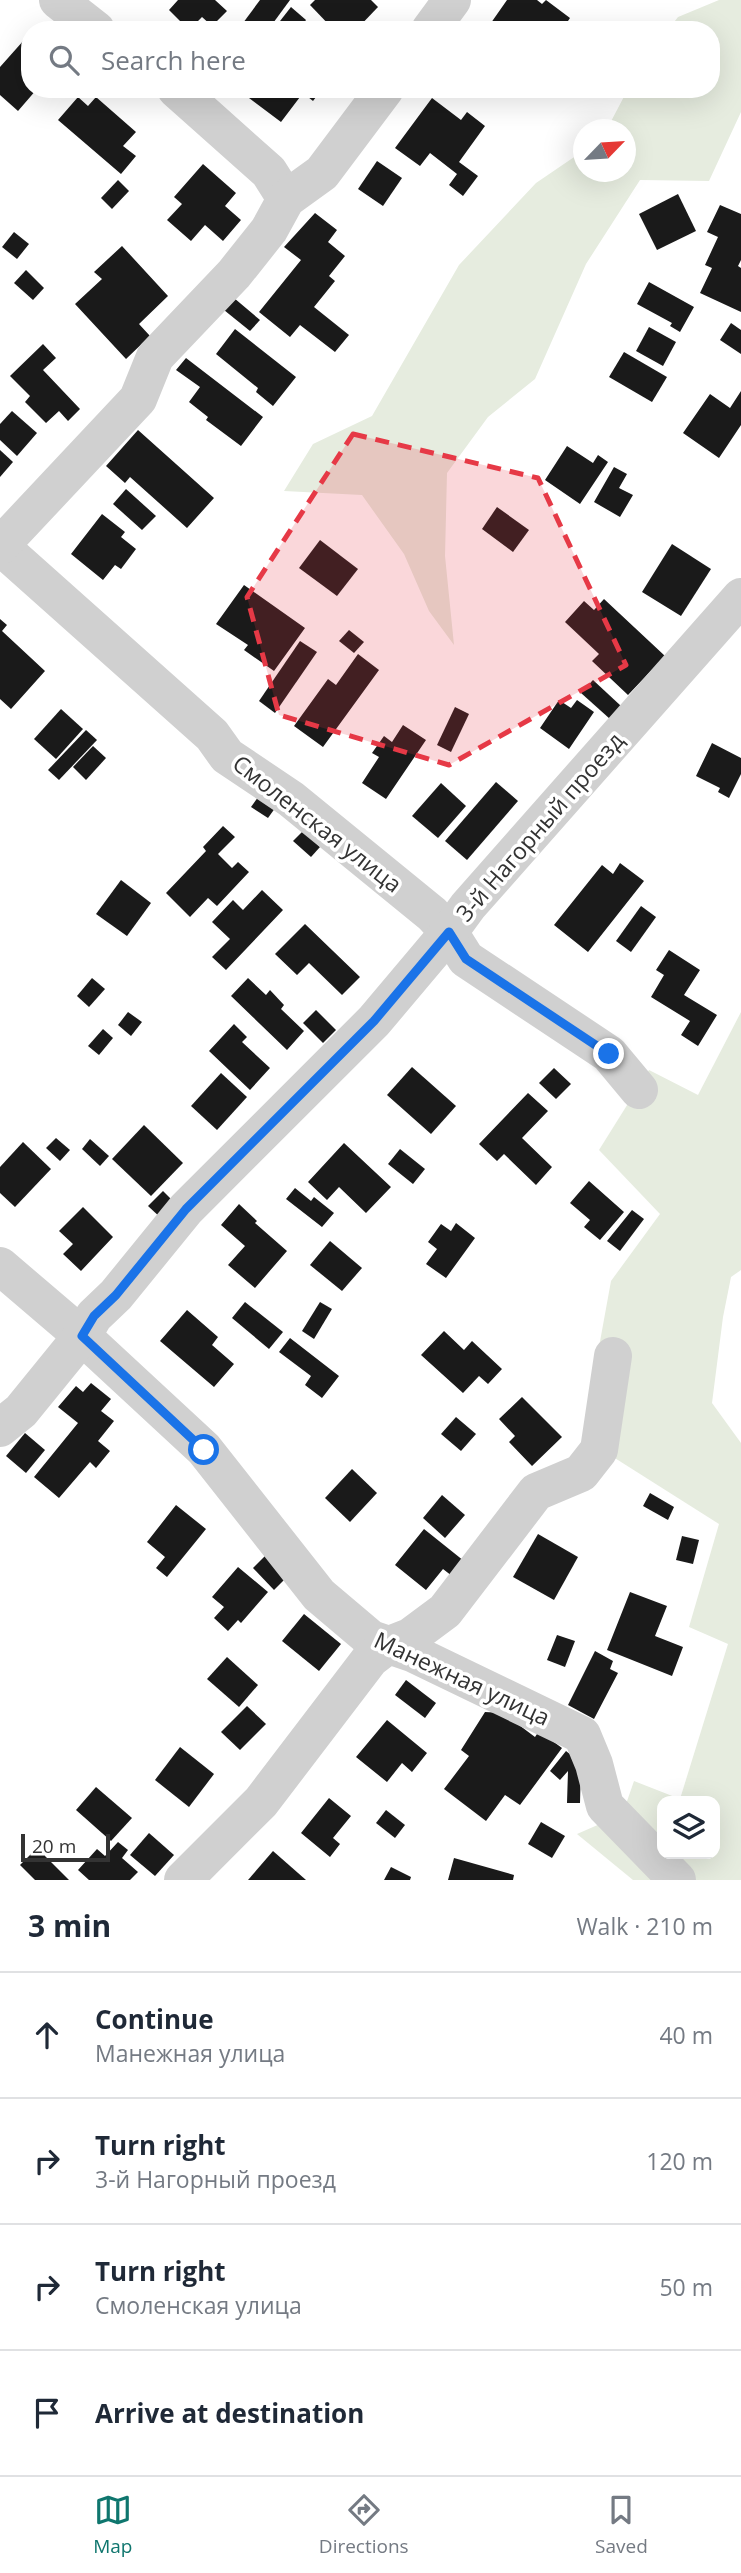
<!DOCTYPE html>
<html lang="en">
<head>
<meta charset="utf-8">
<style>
	:root { --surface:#fff; --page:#f2f2f3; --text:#1f2937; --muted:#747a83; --line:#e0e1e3; --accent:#0f766e }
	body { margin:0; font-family:"Open Sans",sans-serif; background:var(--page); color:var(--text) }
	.controls { position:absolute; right:21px; bottom:21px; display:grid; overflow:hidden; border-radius:14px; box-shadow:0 7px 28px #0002 }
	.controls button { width:63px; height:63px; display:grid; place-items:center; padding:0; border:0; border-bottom:2px solid var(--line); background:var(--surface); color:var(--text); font:35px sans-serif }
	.compass { position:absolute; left:573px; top:119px; width:63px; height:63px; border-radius:50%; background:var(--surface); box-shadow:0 7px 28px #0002; rotate:65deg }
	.scale { position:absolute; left:21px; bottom:18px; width:89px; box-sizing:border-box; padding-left:7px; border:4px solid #333; border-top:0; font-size:19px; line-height:24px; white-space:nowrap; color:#333; -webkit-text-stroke:5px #fff; paint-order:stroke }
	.stop { position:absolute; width:21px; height:21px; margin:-16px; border:5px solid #1a73e8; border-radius:50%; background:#fff }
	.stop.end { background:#1a73e8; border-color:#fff; box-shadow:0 2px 7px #0008 }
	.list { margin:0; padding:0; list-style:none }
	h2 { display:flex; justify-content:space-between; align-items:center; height:91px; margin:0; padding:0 28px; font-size:30px }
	h2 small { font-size:23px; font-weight:400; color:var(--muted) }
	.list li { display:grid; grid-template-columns:46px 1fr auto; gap:21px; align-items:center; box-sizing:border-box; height:126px; padding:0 28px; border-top:2px solid var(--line) }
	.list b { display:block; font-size:26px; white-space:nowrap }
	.list p { margin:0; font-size:23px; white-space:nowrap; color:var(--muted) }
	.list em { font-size:23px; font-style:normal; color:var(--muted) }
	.icon { flex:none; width:38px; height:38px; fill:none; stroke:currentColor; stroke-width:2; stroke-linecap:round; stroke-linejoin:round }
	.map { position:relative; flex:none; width:741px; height:1880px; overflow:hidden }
	.search { position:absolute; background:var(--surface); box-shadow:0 7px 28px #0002; left:21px; right:21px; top:21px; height:77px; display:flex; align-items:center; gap:18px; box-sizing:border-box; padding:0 24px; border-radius:28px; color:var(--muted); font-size:26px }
	.sheet { height:595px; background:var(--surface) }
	nav { display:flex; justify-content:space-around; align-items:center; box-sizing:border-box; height:98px; border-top:2px solid var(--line); background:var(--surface); font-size:19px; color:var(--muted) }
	nav a { display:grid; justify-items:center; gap:4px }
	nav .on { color:var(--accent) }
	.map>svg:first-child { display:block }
</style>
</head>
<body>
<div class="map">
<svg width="741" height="1880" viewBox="0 0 741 1880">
	<rect width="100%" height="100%" fill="#fff"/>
	<g fill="#e6ecdf" fill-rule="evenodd">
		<path d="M719,0H741V112L709,181L640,180L586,264L535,379L488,417L447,473L445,556L454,645L429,611L404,554L362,495L284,491L313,444L372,416L459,265L536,183L583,151L584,172H626V130L607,129L628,89H711V30H668L678,17Z"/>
		<path d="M741,1012V1270L731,1277L723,1317L712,1403L741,1443V1880H633L577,1834L609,1820L625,1807L634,1781L680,1799L728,1644L689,1627L719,1524L610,1455L595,1369L611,1281L660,1214L599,1150L649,1070L698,1095ZM662,1801H715V1854H662Z"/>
	</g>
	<g fill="#1a1a1a">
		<path d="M178,0H215L227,11L212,26L202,17L189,30L169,10Z"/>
		<path d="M260,0H290L268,30H252L243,23Z"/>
		<path d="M315,0H371L378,7L356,30H334L310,5Z"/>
		<path d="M507,0H537L542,4L546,0L570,18L562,30H486Z"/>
		<path d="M291,7L306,20L299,30H273Z"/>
		<path d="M24,40L30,45V89H37L18,111L0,95V67Z"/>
		<path d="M237,89H322L313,101L303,93L281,122Z"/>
		<path d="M78,97L88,106L96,97L136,132L123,146L136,156L121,174L58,120Z"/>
		<path d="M432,98L461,120L467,112L485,126L459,162L478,176L463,196L449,185L457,174L430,153L420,166L395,148Z"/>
		<path d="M377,161L402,178L383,206L358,189Z"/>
		<path d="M203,164L236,193L225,206L241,220L223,241L205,225L191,241L167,220L182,204L174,197Z"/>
		<path d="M118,180L129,191L112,209L101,198Z"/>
		<path d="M678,194L696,231L657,250L639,214Z"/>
		<path d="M720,205L741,214V260L738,266L741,268V312L700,293L712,268L705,265L718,237L707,232Z"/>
		<path d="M315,213L337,230L328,242L345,256L329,276L335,281L314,307L349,335L335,352L300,325L290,337L259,312L301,260L284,247Z"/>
		<path d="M14,232L29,244L17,259L2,247Z"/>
		<path d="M122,246L168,296L139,324L150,336L126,359L75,304L102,279L94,272Z"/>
		<path d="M26,270L44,288L33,300L14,283Z"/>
		<path d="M649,282L694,307L680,332L670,326L672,323L637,304Z"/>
		<path d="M234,298L260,320L250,331L224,310Z"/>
		<path d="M731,323L741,330V354L720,340Z"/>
		<path d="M649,327L676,342L663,366L636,351Z"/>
		<path d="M235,329L296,377L273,406L256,392L258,388L216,354Z"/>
		<path d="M43,344L56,358L43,370L80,409L68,421L59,411L46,423L25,402L30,396L10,376Z"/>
		<path d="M624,352L667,377L652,402L609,377Z"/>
		<path d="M186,358L263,417L241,446L206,420L208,417L189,402L200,387L176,370Z"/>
		<path d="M741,391V425L719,458L683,433L710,394L730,408Z"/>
		<path d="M12,411L37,433L17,456L0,440V424Z"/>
		<path d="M138,430L214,498L187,528L130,477L125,483L106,466Z"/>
		<path d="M567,446L593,463L598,455L608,462L580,504L545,480Z"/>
		<path d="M0,450L13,462L0,477Z"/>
		<path d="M614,467L627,474L619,488L633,495L620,517L594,502Z"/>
		<path d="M126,489L156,516L142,530L113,504Z"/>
		<path d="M497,507L529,530L513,552L482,529Z"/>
		<path d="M102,514L125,532L121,537L136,549L121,569L115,565L103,580L71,554Z"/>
		<path d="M320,540L358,569L337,596L299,568Z"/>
		<path d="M672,544L711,569L681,616L642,592Z"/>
		<path d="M244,585L305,628L274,671L244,650L248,645L216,624Z"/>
		<path d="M604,599L665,656L628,695L592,661L599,654L565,622L584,601L594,610Z"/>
		<path d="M0,619L7,625L2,631L45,671L11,709L0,699Z"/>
		<path d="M349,630L364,642L354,653L339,641Z"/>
		<path d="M300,641L317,652L275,713L259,701Z"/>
		<path d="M358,654L379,670L323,747L294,726L328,679L336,685Z"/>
		<path d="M593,680L621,706L610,719L581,693Z"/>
		<path d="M559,700L571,708L577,700L594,712L569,749L540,728Z"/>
		<path d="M455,707L469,714L451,752L437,745Z"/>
		<path d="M61,709L83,729L56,759L34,739Z"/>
		<path d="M403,725L426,740L386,799L362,783L379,757L372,753L384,736L392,742Z"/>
		<path d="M86,730L97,740L59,780L48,770Z"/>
		<path d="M712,743L741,758V774L729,798L718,792L720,788L696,776Z"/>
		<path d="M93,746L106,758L86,780L73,767Z"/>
		<path d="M496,782L518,801L467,860L445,841Z"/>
		<path d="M441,783L466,806L438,838L412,816Z"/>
		<path d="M261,793L278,804L268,818L251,807Z"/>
		<path d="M223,826L235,837L218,854L232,868L238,862L249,872L217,906L208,898L190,917L166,893L206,851L203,847Z"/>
		<path d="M303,831L320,847L311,857L293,841Z"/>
		<path d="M620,863L644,881L588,952L554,925L602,865L613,874Z"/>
		<path d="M121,880L151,903L127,936L96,914Z"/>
		<path d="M262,890L283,910L226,970L212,957L230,939L212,922L233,900L243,910Z"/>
		<path d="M641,906L656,917L631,952L616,941Z"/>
		<path d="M305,924L360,977L342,995L309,963L297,975L275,954Z"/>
		<path d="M669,950L700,970L684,995L717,1015L698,1046L681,1035L690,1021L651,997L664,975L656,970Z"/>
		<path d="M92,978L105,989L89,1007L77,996Z"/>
		<path d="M248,978L266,995L270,990L284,1005L281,1009L304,1031L287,1050L231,996Z"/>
		<path d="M316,1010L336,1030L323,1043L303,1023Z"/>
		<path d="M128,1012L142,1022L131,1036L118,1025Z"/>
		<path d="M234,1024L247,1037L242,1042L270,1068L250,1090L209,1051Z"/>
		<path d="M103,1029L113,1038L99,1055L88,1046Z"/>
		<path d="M412,1067L456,1106L431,1134L387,1095Z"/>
		<path d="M554,1068L571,1084L556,1099L539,1083Z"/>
		<path d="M221,1073L247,1097L217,1130L191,1106Z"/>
		<path d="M528,1093L548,1111L522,1138L552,1167L536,1185L504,1154L497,1161L479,1144Z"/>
		<path d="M144,1125L183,1163L151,1196L112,1159Z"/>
		<path d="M56,1138L70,1150L60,1161L46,1148Z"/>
		<path d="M90,1139L109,1156L100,1166L82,1149Z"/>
		<path d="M23,1142L51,1169L15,1207L0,1193V1167Z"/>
		<path d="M344,1143L391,1187L366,1213L339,1187L327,1200L308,1182Z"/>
		<path d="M400,1149L425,1169L413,1184L388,1164Z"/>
		<path d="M589,1181L624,1212L600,1240L584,1227L590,1220L570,1203Z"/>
		<path d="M295,1188L311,1201L314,1197L334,1213L322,1227L286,1199Z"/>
		<path d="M163,1191L176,1204L162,1219L148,1206Z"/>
		<path d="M239,1204L257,1221L255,1223L287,1251L255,1288L228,1265L245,1246L221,1225Z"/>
		<path d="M83,1207L113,1237L81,1271L63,1254L73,1244L59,1231Z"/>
		<path d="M632,1210L644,1219L620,1251L607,1241Z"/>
		<path d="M456,1223L475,1238L446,1278L426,1264L437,1249L428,1242L441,1224L451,1231Z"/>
		<path d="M330,1241L362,1268L342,1291L310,1265Z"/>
		<path d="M245,1302L283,1332L269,1349L232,1318Z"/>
		<path d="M320,1302L332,1309L314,1339L302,1331Z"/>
		<path d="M187,1310L218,1337L212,1345L234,1364L214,1387L160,1341Z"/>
		<path d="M444,1331L464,1350L472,1341L502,1369L488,1384L479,1376L463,1393L421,1355Z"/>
		<path d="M290,1338L339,1376L322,1398L305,1385L311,1376L279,1352Z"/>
		<path d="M91,1383L111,1399L101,1411L114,1421L98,1441L110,1451L96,1468L90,1462L59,1498L34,1477L78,1423L58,1407L76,1386L83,1392Z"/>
		<path d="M522,1397L562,1437L532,1466L509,1442L515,1436L499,1419Z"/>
		<path d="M456,1417L476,1434L461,1451L441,1434Z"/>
		<path d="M25,1433L45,1450L26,1473L6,1456Z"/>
		<path d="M352,1469L377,1493L350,1522L325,1498Z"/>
		<path d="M650,1493L674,1507L668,1520L643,1506Z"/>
		<path d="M442,1495L465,1515L445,1538L423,1518Z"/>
		<path d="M176,1505L206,1529L167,1577L156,1568L165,1557L147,1542Z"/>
		<path d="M424,1529L464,1561L452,1576L443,1569L426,1590L395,1565Z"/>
		<path d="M538,1534L578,1557L554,1600L513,1577Z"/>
		<path d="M682,1536L699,1540L693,1564L676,1560Z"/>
		<path d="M271,1550L293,1571L274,1590L253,1568Z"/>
		<path d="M238,1567L268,1592L241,1623L238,1620L228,1631L214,1618L224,1607L212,1597Z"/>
		<path d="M630,1592L667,1606L655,1636L683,1647L672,1676L607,1650Z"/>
		<path d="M304,1614L341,1644L319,1671L282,1641Z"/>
		<path d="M557,1635L575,1641L565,1667L547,1660Z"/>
		<path d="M595,1651L613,1661L610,1669L618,1673L594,1719L568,1705Z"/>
		<path d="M227,1657L258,1685L239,1707L207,1679Z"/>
		<path d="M406,1680L436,1703L425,1718L395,1695Z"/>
		<path d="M247,1706L266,1724L240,1750L221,1732Z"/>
		<path d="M485,1712L503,1713L535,1737L539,1731L562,1748L520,1805L505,1795L486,1821L444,1789L469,1756L461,1750Z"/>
		<path d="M387,1720L427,1753L412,1772L402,1763L387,1782L356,1757Z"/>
		<path d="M180,1747L214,1774L189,1807L155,1780Z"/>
		<path d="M566,1751L581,1763L580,1803H567L568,1771L560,1780L550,1771Z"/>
		<path d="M96,1787L132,1818L111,1841L76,1810Z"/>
		<path d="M329,1798L351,1816L333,1838L340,1844L330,1857L301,1833Z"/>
		<path d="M386,1810L405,1825L395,1838L376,1823Z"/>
		<path d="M541,1822L565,1836L552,1858L528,1844Z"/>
		<path d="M149,1833L174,1855L155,1876L130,1855Z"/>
		<path d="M118,1842L128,1850L122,1858L138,1872L130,1880H89L78,1870L97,1849L105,1856Z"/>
		<path d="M37,1848L69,1880H35L20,1865Z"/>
		<path d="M273,1851L306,1880H248Z"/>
		<path d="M454,1858L514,1875L513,1880H448Z"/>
		<path d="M391,1867L411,1877L410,1880H384Z"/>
	</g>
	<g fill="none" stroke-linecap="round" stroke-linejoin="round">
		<g stroke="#d0d0d0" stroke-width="38">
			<path d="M58,0L96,30"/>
			<path d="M430,30L452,0"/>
			<path d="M176,89L269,172L286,199"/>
			<path d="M0,546L212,735L227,756L291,799L432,914L449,932L466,959L609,1054L639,1090"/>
			<path d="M0,546L138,399L155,357L234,274L269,230L286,199L322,173L385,89"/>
			<path d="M0,1266L82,1336L204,1449L319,1595L371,1639L412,1653L582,1735L594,1764L605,1806L677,1880"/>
			<path d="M0,1428L21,1411L82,1336L94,1316L116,1295L186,1209L374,1021L449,932L468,906L741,597"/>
			<path d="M183,1880L261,1802L370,1659L387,1646L410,1637L445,1611L536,1492L581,1473L599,1450L613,1356"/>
		</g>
	</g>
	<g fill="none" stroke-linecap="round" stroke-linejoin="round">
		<path stroke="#1a73e8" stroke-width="9" d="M204,1450L82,1336L94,1316L116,1295L186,1209L374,1021L449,932L466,959L609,1054"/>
	</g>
	<path fill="#e63946" fill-opacity="0.2" stroke="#e63946" stroke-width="5" stroke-dasharray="14 9" stroke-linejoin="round" d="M353,434L538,478L626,665L449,765L279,715L247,597Z"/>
	<g text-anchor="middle" stroke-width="7" stroke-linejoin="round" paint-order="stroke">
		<g font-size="23" fill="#333" stroke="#fff">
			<text transform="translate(317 824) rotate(38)" y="8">Смоленская улица</text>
			<text transform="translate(540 827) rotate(-49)" y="8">3-й Нагорный проезд</text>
			<text transform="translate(462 1679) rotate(25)" y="8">Манежная улица</text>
		</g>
	</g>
</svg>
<div class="controls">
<button><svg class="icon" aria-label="layers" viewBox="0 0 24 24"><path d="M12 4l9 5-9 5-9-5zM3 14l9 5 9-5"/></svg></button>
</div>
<svg class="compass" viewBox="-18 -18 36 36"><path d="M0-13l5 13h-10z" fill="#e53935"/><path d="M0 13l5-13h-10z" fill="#747a83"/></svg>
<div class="scale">20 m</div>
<div class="stop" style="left:204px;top:1450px"></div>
<div class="stop end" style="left:609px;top:1054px"></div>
<div class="search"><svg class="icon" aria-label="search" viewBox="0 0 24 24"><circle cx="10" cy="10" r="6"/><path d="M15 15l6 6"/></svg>Search here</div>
</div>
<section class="sheet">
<h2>3 min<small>Walk · 210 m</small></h2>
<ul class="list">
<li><svg class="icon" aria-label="ahead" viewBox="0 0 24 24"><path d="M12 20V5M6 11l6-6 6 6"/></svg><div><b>Continue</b><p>Манежная улица</p></div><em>40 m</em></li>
<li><svg class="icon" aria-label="right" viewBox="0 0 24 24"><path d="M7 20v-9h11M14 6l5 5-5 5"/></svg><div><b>Turn right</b><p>3-й Нагорный проезд</p></div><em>120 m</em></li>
<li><svg class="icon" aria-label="right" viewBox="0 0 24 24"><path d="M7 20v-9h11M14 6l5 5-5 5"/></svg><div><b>Turn right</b><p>Смоленская улица</p></div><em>50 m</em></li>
<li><svg class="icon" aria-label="arrive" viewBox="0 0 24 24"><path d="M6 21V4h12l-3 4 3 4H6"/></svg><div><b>Arrive at destination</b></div></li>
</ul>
</section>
<nav>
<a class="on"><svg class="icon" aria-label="map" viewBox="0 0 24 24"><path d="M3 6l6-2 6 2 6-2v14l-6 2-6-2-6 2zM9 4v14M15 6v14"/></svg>Map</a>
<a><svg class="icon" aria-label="directions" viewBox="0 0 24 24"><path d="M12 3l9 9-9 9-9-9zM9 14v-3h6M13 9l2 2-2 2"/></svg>Directions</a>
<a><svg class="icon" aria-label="saved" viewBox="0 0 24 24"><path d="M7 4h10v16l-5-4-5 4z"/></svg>Saved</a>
</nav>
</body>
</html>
